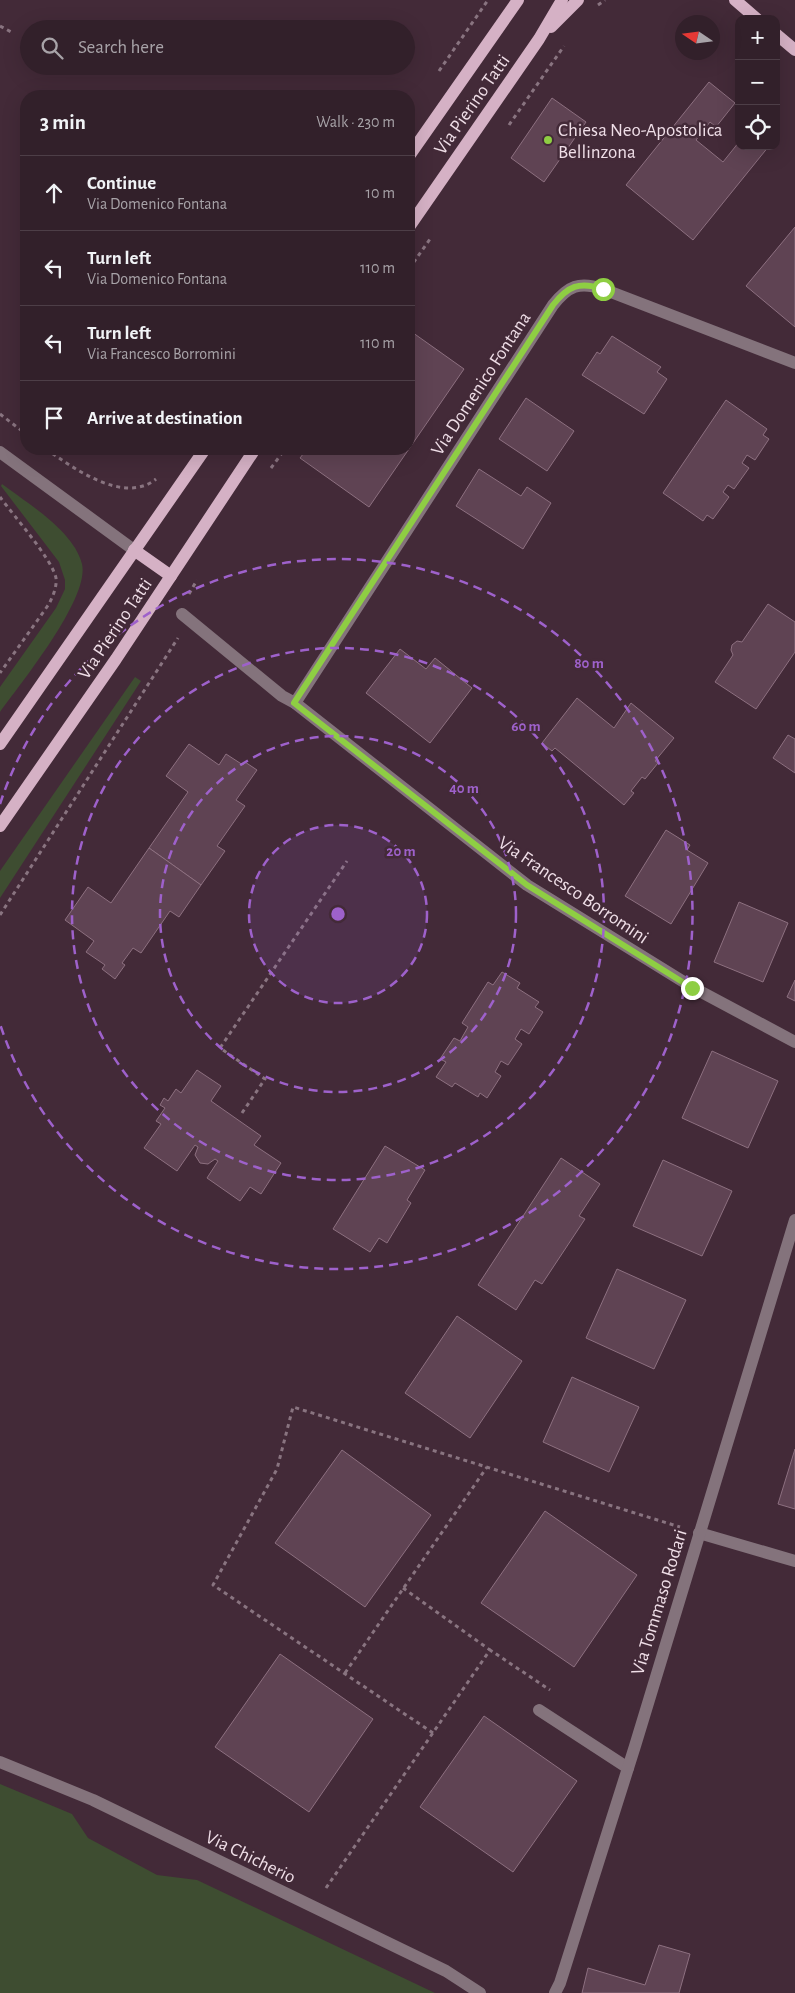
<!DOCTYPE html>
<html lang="en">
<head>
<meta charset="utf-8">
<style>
	:root { --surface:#32202a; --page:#3d2d36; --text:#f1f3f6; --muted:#a8a3a8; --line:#4d3e47 }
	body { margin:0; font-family:"Alegreya Sans",sans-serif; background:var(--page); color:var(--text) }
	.controls { position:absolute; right:15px; top:15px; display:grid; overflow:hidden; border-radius:10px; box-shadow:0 5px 20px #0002 }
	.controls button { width:45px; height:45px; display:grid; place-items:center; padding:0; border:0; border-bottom:1px solid var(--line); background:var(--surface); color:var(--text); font:25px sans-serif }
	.compass { position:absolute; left:675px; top:15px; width:45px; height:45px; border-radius:50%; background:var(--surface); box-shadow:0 5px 20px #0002; rotate:283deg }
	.stop { position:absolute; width:15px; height:15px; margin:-11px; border:4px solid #8ece43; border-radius:50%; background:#fff }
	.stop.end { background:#8ece43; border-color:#fff; box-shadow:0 1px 5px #0008 }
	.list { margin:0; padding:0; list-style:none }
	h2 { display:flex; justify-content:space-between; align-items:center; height:65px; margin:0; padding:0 20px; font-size:21px }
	h2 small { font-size:16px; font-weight:400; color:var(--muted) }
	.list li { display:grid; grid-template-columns:32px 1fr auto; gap:15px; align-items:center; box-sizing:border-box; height:75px; padding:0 20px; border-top:1px solid var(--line) }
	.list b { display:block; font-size:19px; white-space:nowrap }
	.list p { margin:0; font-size:16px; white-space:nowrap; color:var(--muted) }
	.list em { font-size:16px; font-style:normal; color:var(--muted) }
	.icon { flex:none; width:28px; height:28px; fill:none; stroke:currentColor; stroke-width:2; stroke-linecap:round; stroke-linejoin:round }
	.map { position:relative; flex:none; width:795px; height:1993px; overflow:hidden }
	.search { position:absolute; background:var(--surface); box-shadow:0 5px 20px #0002; left:20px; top:20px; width:395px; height:55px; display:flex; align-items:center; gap:12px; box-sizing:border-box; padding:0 18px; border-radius:28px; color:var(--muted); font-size:19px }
	.panel { position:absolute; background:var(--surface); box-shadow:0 5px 20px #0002; left:20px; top:90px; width:395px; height:365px; border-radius:20px }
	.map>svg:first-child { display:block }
</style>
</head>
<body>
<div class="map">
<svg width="795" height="1993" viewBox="0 0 795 1993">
	<rect width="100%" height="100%" fill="#432a38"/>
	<g fill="#3e4d31">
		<path d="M2,484C27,503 74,531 82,564C90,598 21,683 0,712V687L56,608L65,589V580L59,562L1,486Z"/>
		<path d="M135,677L141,681L0,898V871Z"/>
		<path d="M0,1784L72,1814L88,1838L157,1875L197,1880L435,1993H0Z"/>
	</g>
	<g fill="#5f4353" stroke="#8d7080">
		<path d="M709,82L735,103L716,127L710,122L696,140L723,162L739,142V146H769L693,240L626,185Z"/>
		<path d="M552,98L586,122L544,182L511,158Z"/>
		<path d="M795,227V327L746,286Z"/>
		<path d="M409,330L464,369L369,507L300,458L307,449H409Z"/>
		<path d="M612,336L661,367L657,372L667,379L644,414L582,375L597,352L600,354Z"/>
		<path d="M526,398L574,431L547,471L499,439Z"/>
		<path d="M726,400L767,429L763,435L769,439L755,460L747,455L742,463L749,468L734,489L728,485L723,492L729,497L713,519L707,515L703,521L663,493Z"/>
		<path d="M479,469L521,496L527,487L551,503L523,549L456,506Z"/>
		<path d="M768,604L795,622V652L756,709L715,682L733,655L731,650L732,645L737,641L742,642Z"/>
		<path d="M400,649L426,669L435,658L472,688L430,743L366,693Z"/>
		<path d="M577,698L614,728L631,703L674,738L655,761L658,763L645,779L642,777L631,791L634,793L624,805L555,748L552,751L542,743Z"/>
		<path d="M788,735L795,739V773L773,758Z"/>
		<path d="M189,744L219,765L226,754L243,765L245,762L257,770L236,800L245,806L217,846L225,851L201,885L149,848L188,792L166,776Z"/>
		<path d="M666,830L690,845L687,850L708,863L671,924L625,896Z"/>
		<path d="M149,848L201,885L179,917L170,911L141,953L133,948L122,963L125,965L115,979L102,969L105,965L86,952L94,941L65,920L88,887L111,903Z"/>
		<path d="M739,902L788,923L763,982L714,962Z"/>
		<path d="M502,972L520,983L517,988L539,1002L535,1007L543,1012L529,1034L521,1029L515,1039L522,1044L508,1065L501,1061L495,1072L501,1076L487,1098L480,1093L478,1097L455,1083L452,1087L436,1077L446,1062L440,1059L454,1038L460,1041L468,1027L462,1023L488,982L493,985Z"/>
		<path d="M795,980V1001L787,997Z"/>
		<path d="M712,1051L778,1081L748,1148L682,1118Z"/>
		<path d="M197,1070L221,1086L211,1101L261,1136L254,1145L281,1163L261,1194L250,1187L240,1201L207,1178L218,1161L215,1159L208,1164L200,1163L195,1155L198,1147L195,1145L177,1171L144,1148L161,1124L156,1121L165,1108L160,1105L164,1098L168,1101L176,1089L181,1093Z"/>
		<path d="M385,1146L425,1170L407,1200L411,1203L387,1243L379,1238L370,1252L333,1229Z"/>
		<path d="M561,1158L600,1184L579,1216L585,1219L542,1284L535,1280L516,1310L478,1285Z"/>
		<path d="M663,1160L732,1191L702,1256L633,1226Z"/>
		<path d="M617,1269L686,1300L654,1369L586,1338Z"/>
		<path d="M457,1316L522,1361L470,1438L405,1393Z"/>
		<path d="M572,1377L639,1407L609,1472L543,1442Z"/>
		<path d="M795,1449V1509L778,1504Z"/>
		<path d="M342,1450L431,1515L365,1607L275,1543Z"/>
		<path d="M545,1511L637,1575L574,1667L481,1603Z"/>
		<path d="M280,1654L373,1719L309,1812L215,1747Z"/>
		<path d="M484,1716L577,1781L513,1872L420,1807Z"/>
		<path d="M659,1945L690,1954L679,1993H582L588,1968L645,1985Z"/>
	</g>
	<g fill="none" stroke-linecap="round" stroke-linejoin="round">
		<g stroke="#897480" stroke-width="3" stroke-dasharray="4 4" stroke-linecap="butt">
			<path d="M598,5L605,0"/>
			<path d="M0,26L13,33"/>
			<path d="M439,71L488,0"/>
			<path d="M509,125L564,46"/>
			<path d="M409,269L430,239"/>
			<path d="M0,414L26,434"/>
			<path d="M46,449C73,468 124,505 156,479"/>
			<path d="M271,468L285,449"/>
			<path d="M0,497C13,515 52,559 56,578C57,587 53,596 49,604L0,673"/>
			<path d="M189,594L197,580"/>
			<path d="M0,915L178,638"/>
			<path d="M242,1113L265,1079L220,1048L347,861"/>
			<path d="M403,1588L490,1650"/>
			<path d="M345,1673L487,1467"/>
			<path d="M433,1733L213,1585L277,1469L293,1407L680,1527"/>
			<path d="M326,1888L490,1650L550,1690"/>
		</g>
		<g stroke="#84737c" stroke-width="12">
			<path d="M0,452L134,550"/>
			<path d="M182,614L282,696L295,703L527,885L692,987L795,1042"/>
			<path d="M295,703L553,305C568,286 579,281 603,289L795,363"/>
			<path d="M699,1533L795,1561"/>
			<path d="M539,1710L628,1768"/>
			<path d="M0,1762L93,1800L446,1971L480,1993"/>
			<path d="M555,1993L560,1983L635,1746L795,1220"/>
		</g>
		<g stroke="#d5b1c5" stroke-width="12">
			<path d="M735,0L757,19"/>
			<path d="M551,27L578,0"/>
			<path d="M776,34L795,50"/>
			<path d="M409,156L518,0"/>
			<path d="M409,227L539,39L562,0"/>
			<path d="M134,550L171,576"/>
			<path d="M0,744L205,449"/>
			<path d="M0,826L116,659L255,449"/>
		</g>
	</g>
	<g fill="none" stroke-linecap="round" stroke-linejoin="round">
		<path stroke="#8ece43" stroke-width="6" d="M603,289C579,281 568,286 553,305L294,703L527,885L692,988"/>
	</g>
	<circle cx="338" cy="914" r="89" fill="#9e61cb" fill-opacity=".12"/>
	<g fill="none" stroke="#9e61cb" stroke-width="2.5" stroke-dasharray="9 6">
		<circle cx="338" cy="914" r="89"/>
		<circle cx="338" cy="914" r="178"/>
		<circle cx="338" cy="914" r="266"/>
		<path d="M0 804A355 355 0 1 1 0 1024"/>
	</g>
	<circle fill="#8ece43" stroke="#432a38" stroke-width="2" cx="548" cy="140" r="5"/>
	<g text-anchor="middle" stroke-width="5" stroke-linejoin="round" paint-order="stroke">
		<g font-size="19" fill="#efdee7" stroke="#432a38">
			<text transform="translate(471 104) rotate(-55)" y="7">Via Pierino Tatti</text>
			<text transform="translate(480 383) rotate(-57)" y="7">Via Domenico Fontana</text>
			<text transform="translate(114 628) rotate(-56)" y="7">Via Pierino Tatti</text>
			<text transform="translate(574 889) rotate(34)" y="7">Via Francesco Borromini</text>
			<text transform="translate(658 1602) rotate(-73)" y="7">Via Tommaso Rodari</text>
			<text transform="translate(251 1856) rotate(26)" y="7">Via Chicherio</text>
		</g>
		<g font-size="19" fill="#efdee7" stroke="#432a38" text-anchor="start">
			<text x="558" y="136">Chiesa Neo-Apostolica<tspan x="558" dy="22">Bellinzona</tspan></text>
		</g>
	</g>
	<circle cx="338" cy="914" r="8" fill="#9e61cb" stroke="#432a38" stroke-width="2.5"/>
	<g font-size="15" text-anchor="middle" font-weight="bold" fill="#9e61cb" stroke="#432a38" stroke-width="5" stroke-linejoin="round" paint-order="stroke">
		<text x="589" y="668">80 m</text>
		<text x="526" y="731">60 m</text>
		<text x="464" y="793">40 m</text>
		<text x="401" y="856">20 m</text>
	</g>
</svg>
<div class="controls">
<button>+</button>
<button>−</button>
<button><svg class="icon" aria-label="locate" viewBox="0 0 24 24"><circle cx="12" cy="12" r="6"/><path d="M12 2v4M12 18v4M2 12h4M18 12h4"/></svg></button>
</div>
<svg class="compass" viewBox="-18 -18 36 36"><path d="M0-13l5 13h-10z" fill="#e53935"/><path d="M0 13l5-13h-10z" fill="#a8a3a8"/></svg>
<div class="stop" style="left:603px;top:289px"></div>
<div class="stop end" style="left:692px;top:988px"></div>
<div class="search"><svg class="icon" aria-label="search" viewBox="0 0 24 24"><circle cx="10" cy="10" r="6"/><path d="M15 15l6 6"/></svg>Search here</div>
<section class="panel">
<h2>3 min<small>Walk · 230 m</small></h2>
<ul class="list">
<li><svg class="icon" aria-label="ahead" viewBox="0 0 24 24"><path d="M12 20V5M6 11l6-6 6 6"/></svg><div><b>Continue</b><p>Via Domenico Fontana</p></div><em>10 m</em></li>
<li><svg class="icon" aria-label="left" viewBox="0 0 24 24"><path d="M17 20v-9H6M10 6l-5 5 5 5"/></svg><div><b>Turn left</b><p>Via Domenico Fontana</p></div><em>110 m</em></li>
<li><svg class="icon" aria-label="left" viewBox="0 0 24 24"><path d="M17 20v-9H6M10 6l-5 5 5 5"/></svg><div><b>Turn left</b><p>Via Francesco Borromini</p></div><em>110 m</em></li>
<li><svg class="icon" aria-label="arrive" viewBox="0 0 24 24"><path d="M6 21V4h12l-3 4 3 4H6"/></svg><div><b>Arrive at destination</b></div></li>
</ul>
</section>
</div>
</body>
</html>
